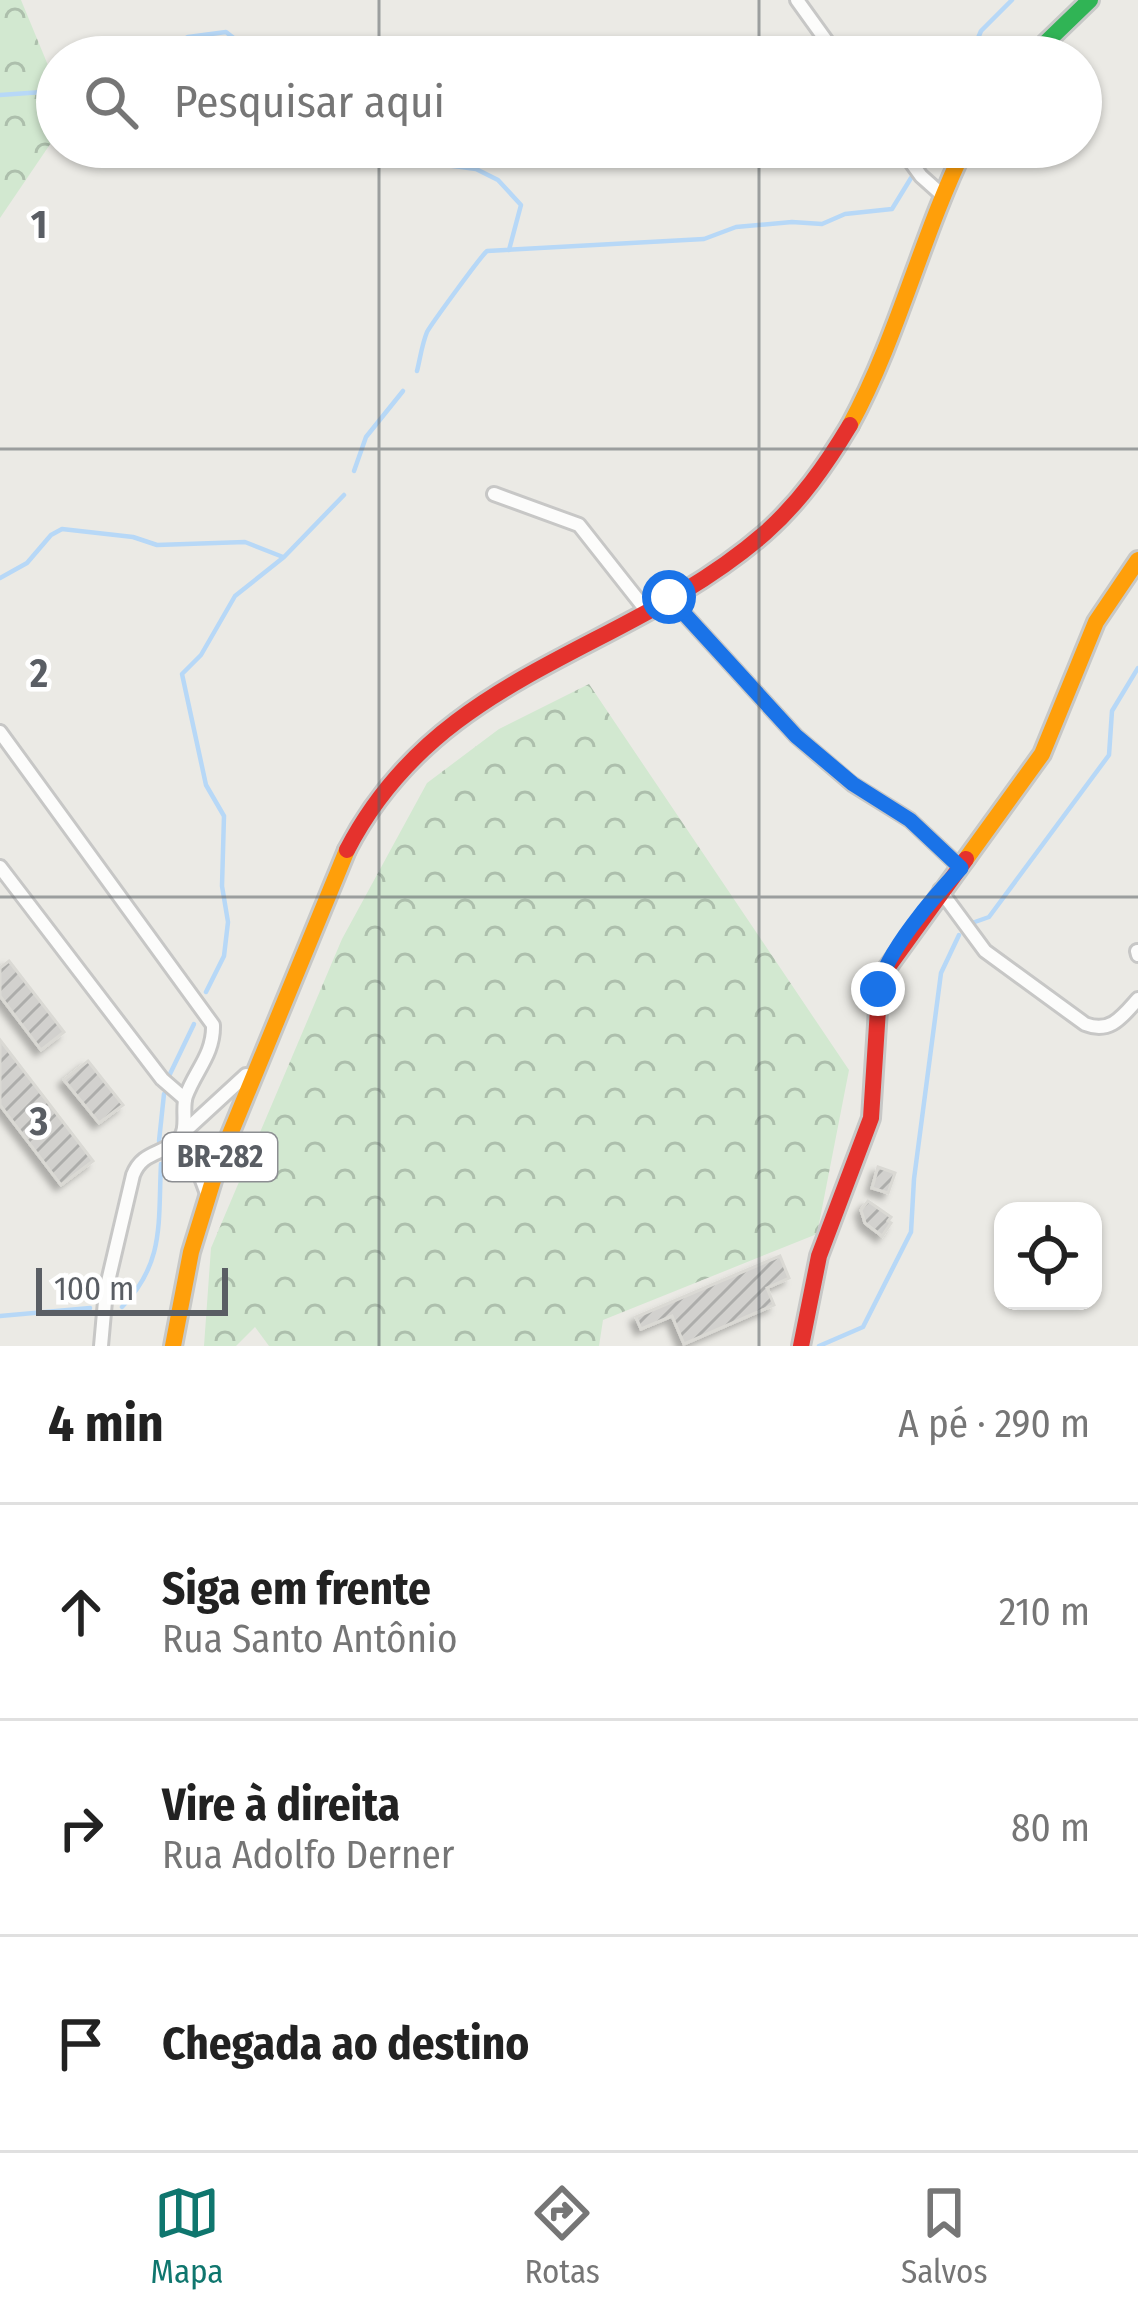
<!DOCTYPE html>
<html lang="pt">
<head>
<meta charset="utf-8">
<style>
	:root { --surface:#fff; --page:#f6f6f6; --text:#222; --muted:#767676; --line:#e0e0e0; --accent:#0f766e }
	body { margin:0; font-family:"Fira Sans Condensed",sans-serif; background:var(--page); color:var(--text) }
	.controls { position:absolute; right:36px; bottom:36px; display:grid; overflow:hidden; border-radius:24px; box-shadow:0 3px 9px #0004 }
	.controls button { width:108px; height:108px; display:grid; place-items:center; padding:0; border:0; border-bottom:3px solid var(--line); background:var(--surface); color:var(--text); font:60px sans-serif }
	.scale { position:absolute; left:36px; bottom:30px; width:192px; box-sizing:border-box; padding-left:12px; border:6px solid #5a5e64; border-top:0; font-size:33px; line-height:42px; white-space:nowrap; color:#5a5e64; -webkit-text-stroke:9px #fff; paint-order:stroke }
	.stop { position:absolute; width:36px; height:36px; margin:-27px; border:9px solid #1a73e8; border-radius:50%; background:#fff }
	.stop.end { background:#1a73e8; border-color:#fff; box-shadow:0 3px 12px #0008 }
	.list { margin:0; padding:0; list-style:none }
	h2 { display:flex; justify-content:space-between; align-items:center; height:156px; margin:0; padding:0 48px; font-size:51px }
	h2 small { font-size:39px; font-weight:400; color:var(--muted) }
	.list li { display:grid; grid-template-columns:78px 1fr auto; gap:36px; align-items:center; box-sizing:border-box; height:216px; padding:0 48px; border-top:3px solid var(--line) }
	.list b { display:block; font-size:45px; white-space:nowrap }
	.list p { margin:0; font-size:39px; white-space:nowrap; color:var(--muted) }
	.list em { font-size:39px; font-style:normal; color:var(--muted) }
	.icon { flex:none; width:66px; height:66px; fill:none; stroke:currentColor; stroke-width:2; stroke-linecap:round; stroke-linejoin:round }
	.map { position:relative; flex:none; width:1138px; height:1346px; overflow:hidden }
	.search { position:absolute; background:var(--surface); box-shadow:0 3px 9px #0004; left:36px; right:36px; top:36px; height:132px; display:flex; align-items:center; gap:30px; box-sizing:border-box; padding:0 42px; border-radius:66px; color:var(--muted); font-size:45px }
	.sheet { height:804px; background:var(--surface) }
	nav { display:flex; justify-content:space-around; align-items:center; box-sizing:border-box; height:168px; border-top:3px solid var(--line); background:var(--surface); font-size:33px; color:var(--muted) }
	nav a { display:grid; justify-items:center; gap:6px }
	nav .on { color:var(--accent) }
	.map>svg:first-child { display:block }
</style>
</head>
<body>
<div class="map">
<svg width="1138" height="1346" viewBox="0 0 1138 1346">
	<defs>
		<pattern id="forest-crowns" width="20" height="18" patternUnits="userSpaceOnUse" patternTransform="scale(3)"><rect width="20" height="18" fill="#d2e8d0"/><path d="M2 6a3 3 0 1 1 6 0M12 15a3 3 0 1 1 6 0" fill="none" stroke="#adbfac"/></pattern>
		<pattern id="building-hatch" width="6" height="6" patternUnits="userSpaceOnUse" patternTransform="scale(3)"><rect width="6" height="6" fill="#d2d1ce"/><path d="M-1 1l2-2M0 6l6-6M5 7l2-2" fill="none" stroke="#adadab"/></pattern>
		<filter id="shadow"><feDropShadow dx="-5.5" dy="5.5" stdDeviation="3" flood-color="#0004"/></filter>
	</defs>
	<rect width="100%" height="100%" fill="#ebeae5"/>
	<g fill="url(#forest-crowns)">
		<path d="M0,0H21L57,87V134L0,218Z"/>
		<path d="M589,684L849,1070L817,1234L603,1320L599,1346H269L255,1327L236,1346H204L211,1248L342,939L427,783L499,729Z"/>
	</g>
	<g fill="none" stroke-linecap="round" stroke-linejoin="round">
		<g stroke="#b7d8f7" stroke-width="4.5">
			<path d="M152,57L188,37L226,32L258,57"/>
			<path d="M970,57L981,31L1012,0"/>
			<path d="M0,95L57,91"/>
			<path d="M310,147L476,169L498,180L521,205L509,250"/>
			<path d="M925,162L931,147"/>
			<path d="M417,371C420,359 422,344 427,332C432,323 481,256 487,251L704,239L736,227L792,222L822,224L845,214L892,209L911,178"/>
			<path d="M354,471L366,437L403,391"/>
			<path d="M0,578L27,563L51,535L62,529L133,537L157,545L245,542L283,557"/>
			<path d="M972,923L989,917L1109,755L1112,711L1138,668"/>
			<path d="M206,992L224,956L228,922L222,886L224,816L206,785L182,674L201,655L235,596L284,557L344,495"/>
			<path d="M169,1076L194,1024"/>
			<path d="M159,1141L164,1094"/>
			<path d="M122,1307C165,1263 158,1222 161,1164"/>
			<path d="M0,1316L90,1308"/>
			<path d="M819,1346L863,1327L911,1232L914,1179L941,973L959,935"/>
		</g>
	</g>
	<g fill="url(#building-hatch)" stroke="#dad9d4" stroke-width="3" filter="url(#shadow)">
		<path d="M9,961L64,1032L41,1050L0,996V968Z"/>
		<path d="M0,1040L93,1161L61,1185L0,1105Z"/>
		<path d="M88,1061L123,1105L99,1123L64,1080Z"/>
		<path d="M878,1167L895,1173L888,1193L872,1188Z"/>
		<path d="M868,1201L891,1217L888,1221L891,1223L882,1236L865,1223L861,1210Z"/>
		<path d="M780,1256L789,1278L767,1288L774,1305L684,1344L672,1316L641,1329L636,1317Z"/>
	</g>
	<g fill="none" stroke-linecap="round" stroke-linejoin="round">
		<g stroke="#c7c7c6" stroke-width="18">
			<g id="street">
				<path d="M797,0L838,57"/>
				<path d="M900,147L921,176L940,193"/>
				<path d="M494,494L579,525L646,610"/>
				<path d="M669,597L796,736L852,784L910,820L961,868"/>
				<path d="M0,732L213,1025C214,1054 195,1071 186,1096C181,1110 190,1131 177,1141C160,1155 142,1152 133,1175L106,1290L101,1346"/>
				<path d="M0,867L162,1079L185,1099"/>
				<path d="M940,890L985,951L1085,1024C1110,1034 1122,1017 1138,999"/>
				<path d="M1137,951L1138,955"/>
				<path d="M206,1191L184,1132L246,1075"/>
			</g>
		</g>
		<g stroke="#c7c8c7" stroke-width="22">
			<path id="fast" d="M1031,57L1090,0"/>
		</g>
		<g stroke="#c7c8c7" stroke-width="22">
			<g id="slow">
				<path d="M850,425C898,337 921,237 965,147"/>
				<path d="M966,859L1042,754L1096,622L1138,560"/>
				<path d="M173,1346L191,1252L219,1161L347,850"/>
			</g>
		</g>
		<g stroke="#c7c8c7" stroke-width="22">
			<g id="jam">
				<path d="M347,850C440,670 626,654 765,533C800,502 826,465 850,425"/>
				<path d="M801,1346L819,1256L871,1118L880,978L966,859"/>
			</g>
		</g>
		<use href="#street" stroke="#fcfcfb" stroke-width="12"/>
		<use href="#fast" stroke="#30b455" stroke-width="16"/>
		<use href="#slow" stroke="#ff9f0a" stroke-width="16"/>
		<use href="#jam" stroke="#e5322d" stroke-width="16"/>
	</g>
	<g fill="none" stroke-linecap="round" stroke-linejoin="round">
		<path stroke="#1a73e8" stroke-width="15" d="M669,597L796,736L853,784L910,820L961,868C935,895 885,953 878,989"/>
	</g>
	<path fill="none" stroke="#5a5e64" stroke-width="3" stroke-opacity="0.55" d="M379,0V57M759,0V57M379,147V1346M759,147V1346M0,449H1138M0,897H1138"/>
	<g text-anchor="middle" stroke-width="9" stroke-linejoin="round" paint-order="stroke">
		<rect fill="#fff" stroke="#8c8e92" stroke-width="3" x="163" y="1133" width="114" height="48" rx="9"/>
		<g font-size="30" font-weight="bold" fill="#5a5e64">
			<text x="220" y="1167">BR-282</text>
		</g>
	</g>
	<g font-size="39" text-anchor="middle" font-weight="bold" fill="#5a5e64" stroke="#fff" stroke-width="9" stroke-linejoin="round" paint-order="stroke">
		<text x="39" y="238">1</text>
		<text x="39" y="687">2</text>
		<text x="39" y="1135">3</text>
	</g>
</svg>
<div class="controls">
<button><svg class="icon" aria-label="locate" viewBox="0 0 24 24"><circle cx="12" cy="12" r="6"/><path d="M12 2v4M12 18v4M2 12h4M18 12h4"/></svg></button>
</div>
<div class="scale">100 m</div>
<div class="stop" style="left:669px;top:597px"></div>
<div class="stop end" style="left:878px;top:989px"></div>
<div class="search"><svg class="icon" aria-label="search" viewBox="0 0 24 24"><circle cx="10" cy="10" r="6"/><path d="M15 15l6 6"/></svg>Pesquisar aqui</div>
</div>
<section class="sheet">
<h2>4 min<small>A pé · 290 m</small></h2>
<ul class="list">
<li><svg class="icon" aria-label="ahead" viewBox="0 0 24 24"><path d="M12 20V5M6 11l6-6 6 6"/></svg><div><b>Siga em frente</b><p>Rua Santo Antônio</p></div><em>210 m</em></li>
<li><svg class="icon" aria-label="right" viewBox="0 0 24 24"><path d="M7 20v-9h11M14 6l5 5-5 5"/></svg><div><b>Vire à direita</b><p>Rua Adolfo Derner</p></div><em>80 m</em></li>
<li><svg class="icon" aria-label="arrive" viewBox="0 0 24 24"><path d="M6 21V4h12l-3 4 3 4H6"/></svg><div><b>Chegada ao destino</b></div></li>
</ul>
</section>
<nav>
<a class="on"><svg class="icon" aria-label="map" viewBox="0 0 24 24"><path d="M3 6l6-2 6 2 6-2v14l-6 2-6-2-6 2zM9 4v14M15 6v14"/></svg>Mapa</a>
<a><svg class="icon" aria-label="directions" viewBox="0 0 24 24"><path d="M12 3l9 9-9 9-9-9zM9 14v-3h6M13 9l2 2-2 2"/></svg>Rotas</a>
<a><svg class="icon" aria-label="saved" viewBox="0 0 24 24"><path d="M7 4h10v16l-5-4-5 4z"/></svg>Salvos</a>
</nav>
</body>
</html>
